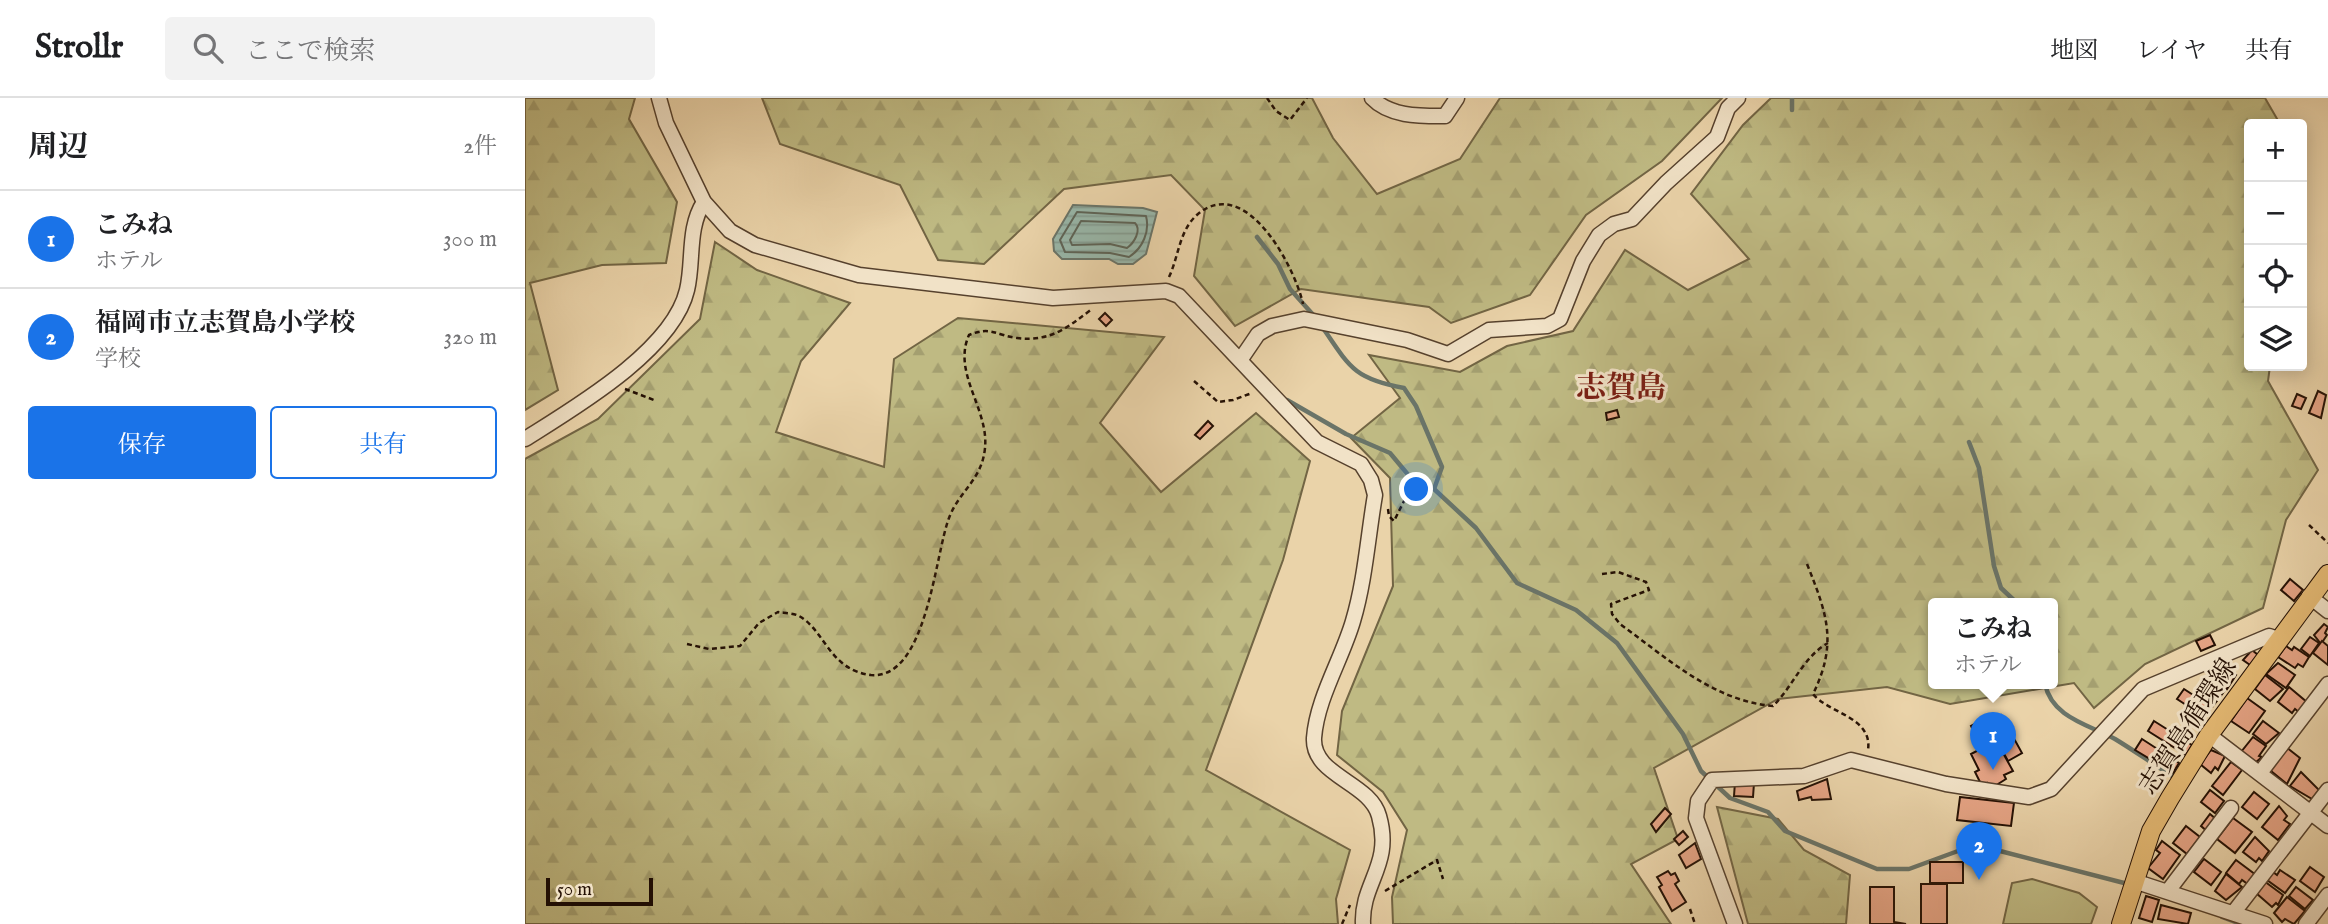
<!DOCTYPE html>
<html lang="ja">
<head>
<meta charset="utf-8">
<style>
	:root { --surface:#fff; --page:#f2f2f2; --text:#202124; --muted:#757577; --line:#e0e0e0; --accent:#1a73e8 }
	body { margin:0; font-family:"IM FELL English","Noto Serif JP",serif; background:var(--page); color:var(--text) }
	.controls { position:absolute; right:21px; top:21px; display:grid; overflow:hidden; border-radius:7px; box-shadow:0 4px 18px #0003 }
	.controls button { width:63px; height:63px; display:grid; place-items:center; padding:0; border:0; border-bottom:2px solid var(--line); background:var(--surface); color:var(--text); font:35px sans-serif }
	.scale { position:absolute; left:21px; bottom:18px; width:107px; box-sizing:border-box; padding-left:7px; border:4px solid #241004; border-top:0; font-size:19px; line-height:24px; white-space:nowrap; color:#241004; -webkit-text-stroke:5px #f1e2c7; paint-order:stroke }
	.you { position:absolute; left:892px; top:392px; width:24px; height:24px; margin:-18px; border:5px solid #fff; border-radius:50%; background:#1a73e8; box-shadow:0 0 0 10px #1a73e833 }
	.badge { display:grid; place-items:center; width:46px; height:46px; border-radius:50%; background:var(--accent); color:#fff; font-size:23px; font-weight:700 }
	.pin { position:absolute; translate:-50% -58px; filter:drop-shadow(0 2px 4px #0008) }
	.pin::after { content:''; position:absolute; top:37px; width:24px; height:21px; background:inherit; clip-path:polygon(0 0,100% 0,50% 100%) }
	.popup { position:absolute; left:1403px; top:500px; width:130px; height:91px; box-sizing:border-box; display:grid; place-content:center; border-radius:7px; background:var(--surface); filter:drop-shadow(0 2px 5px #0005); font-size:23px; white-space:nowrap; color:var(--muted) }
	.popup b { font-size:26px; color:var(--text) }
	.popup::after { content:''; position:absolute; left:50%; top:100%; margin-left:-14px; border:14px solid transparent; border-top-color:var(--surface) }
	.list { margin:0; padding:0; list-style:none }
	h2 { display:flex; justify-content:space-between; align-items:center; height:91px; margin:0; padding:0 28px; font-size:30px }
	h2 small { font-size:23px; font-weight:400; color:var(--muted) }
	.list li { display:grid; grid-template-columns:46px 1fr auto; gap:21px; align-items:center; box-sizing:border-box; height:98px; padding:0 28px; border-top:2px solid var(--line) }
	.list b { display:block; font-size:26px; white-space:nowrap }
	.list p { margin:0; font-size:23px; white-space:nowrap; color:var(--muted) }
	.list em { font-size:23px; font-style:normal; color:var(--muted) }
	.actions { display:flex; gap:14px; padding:21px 28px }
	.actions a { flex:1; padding:16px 0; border:2px solid var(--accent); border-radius:7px; text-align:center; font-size:24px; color:var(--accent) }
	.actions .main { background:var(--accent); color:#fff }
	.icon { flex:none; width:38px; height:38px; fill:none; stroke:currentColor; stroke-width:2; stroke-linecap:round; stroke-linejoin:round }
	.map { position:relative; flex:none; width:1803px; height:826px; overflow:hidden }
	header { display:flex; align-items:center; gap:42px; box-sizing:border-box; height:98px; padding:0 35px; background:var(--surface); border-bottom:2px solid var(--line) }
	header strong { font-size:33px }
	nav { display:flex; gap:38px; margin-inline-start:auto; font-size:24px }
	.search { width:490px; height:63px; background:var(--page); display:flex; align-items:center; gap:18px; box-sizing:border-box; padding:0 24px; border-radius:7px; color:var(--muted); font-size:26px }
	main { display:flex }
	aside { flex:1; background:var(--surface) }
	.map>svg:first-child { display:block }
</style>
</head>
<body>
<header>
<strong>Strollr</strong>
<div class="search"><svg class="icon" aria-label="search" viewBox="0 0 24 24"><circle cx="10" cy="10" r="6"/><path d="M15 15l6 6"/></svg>ここで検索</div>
<nav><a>地図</a><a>レイヤ</a><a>共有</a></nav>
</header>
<main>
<aside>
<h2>周辺<small>2件</small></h2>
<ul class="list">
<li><span class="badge">1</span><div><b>こみね</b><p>ホテル</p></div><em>300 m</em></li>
<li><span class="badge">2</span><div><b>福岡市立志賀島小学校</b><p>学校</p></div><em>320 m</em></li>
</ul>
<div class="actions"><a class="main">保存</a><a>共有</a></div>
</aside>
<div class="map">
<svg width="1803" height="826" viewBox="0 0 1803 826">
	<defs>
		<pattern id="forest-firs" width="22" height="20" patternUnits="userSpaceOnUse" patternTransform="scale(1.75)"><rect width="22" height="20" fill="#bfba83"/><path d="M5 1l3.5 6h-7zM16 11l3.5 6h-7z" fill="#a49f70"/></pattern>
		<pattern id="water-rules" width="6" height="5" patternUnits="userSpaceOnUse" patternTransform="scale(1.75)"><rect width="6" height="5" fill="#98b7aa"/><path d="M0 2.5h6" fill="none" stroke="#839c91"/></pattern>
	</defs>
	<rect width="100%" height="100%" fill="#ead3a9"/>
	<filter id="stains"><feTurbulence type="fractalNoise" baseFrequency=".00286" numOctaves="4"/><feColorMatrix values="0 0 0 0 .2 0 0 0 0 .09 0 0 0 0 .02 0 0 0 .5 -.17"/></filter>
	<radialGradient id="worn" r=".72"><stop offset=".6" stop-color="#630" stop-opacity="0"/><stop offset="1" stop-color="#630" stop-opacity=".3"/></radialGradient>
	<path fill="#bfba83" stroke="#726544" stroke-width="2" d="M1507,781L1554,795L1572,809L1566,826H1478L1487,785Z"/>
	<g fill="url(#forest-firs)" stroke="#726544" stroke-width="2" fill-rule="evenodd">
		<path d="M0,0H110L104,21L152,104L141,165L77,167L5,185L33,292L0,312Z"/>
		<path d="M237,0H787L808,40L852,96L935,61L975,0H1197L1137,63L1061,117L1005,197L926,225L904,209L776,191L710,228L669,178L680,112L646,77L539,91L459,166L413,162L375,87L255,46Z"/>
		<path d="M1246,0H1740L1755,26H1724V268H1745L1743,283L1793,372L1761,422L1738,510L1620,566L1569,610L1549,585L1425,606L1362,589L1253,601L1129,670L1153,741L1106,766L1146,826H868L867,799L882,732L858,694L812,657L817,613L868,488L865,380L826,340L875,300L844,257L935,274L982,248L1048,233L1100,152L1163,192L1224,161L1166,96L1218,27ZM1408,506H1528V586H1408Z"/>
		<path d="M190,144L232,172L325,205L276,263L251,334L359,369L369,261L433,220L639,239L575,325L636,394L731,315L785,363L758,462L681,672L825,752L811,801L813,826H0V361L73,321L175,221Z"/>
		<path d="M1192,709L1253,721L1279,752L1325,777L1321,826H1223Z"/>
	</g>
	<path fill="url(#water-rules)" stroke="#6a7468" stroke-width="2" d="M548,107L618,110L632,114L621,156L608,166H593L584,161H537L529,153L528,141Z"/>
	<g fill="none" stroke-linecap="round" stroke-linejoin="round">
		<g stroke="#5e6457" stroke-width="2">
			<path d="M552,114L621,118C625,133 618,150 604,159L585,155L540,154L535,142Z"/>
			<path d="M556,123L610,125C617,132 609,145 602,150L585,146L547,147L545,142Z"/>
		</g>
		<g stroke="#6a7468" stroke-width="4.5">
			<path d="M1267,12V0"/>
			<path d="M732,139L753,166L765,191L791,220"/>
			<path d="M798,230C825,270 830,281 879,290L891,308L917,369L909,391"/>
			<path d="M762,302L821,336L865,355L885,379L909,391L951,430L992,485L1051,512L1092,545L1158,636L1176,673L1205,700L1243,714L1260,733L1352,771H1384L1433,753H1475L1603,786"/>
			<path d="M1444,344L1454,370L1469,468L1476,490L1493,506"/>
			<path d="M1520,586C1527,620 1565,627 1590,641C1610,653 1629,667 1649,679"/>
			<path d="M1697,819L1716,826"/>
		</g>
	</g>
	<g fill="#e6a485" stroke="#241004" stroke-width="2">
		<path d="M580,215L587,222L581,228L574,221Z"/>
		<path d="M1793,293L1801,297L1796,320L1784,315Z"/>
		<path d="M1772,296L1781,300L1776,311L1767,308Z"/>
		<path d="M1092,312L1094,319L1082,322L1081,315Z"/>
		<path d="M683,323L688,328L675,341L670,337Z"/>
		<path d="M1765,481L1778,492L1769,503L1756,492Z"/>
		<path d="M1799,526L1803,529L1800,535L1802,537L1796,546L1789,537Z"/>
		<path d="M1685,537L1690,547L1676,553L1671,543Z"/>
		<path d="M1785,539L1794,545L1785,558L1776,551Z"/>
		<path d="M1797,543L1803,548V567L1788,555Z"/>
		<path d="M1761,548L1767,552L1769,549L1784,559L1778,569L1773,566L1770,570L1753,559Z"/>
		<path d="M1727,552L1733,557L1725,567L1718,562Z"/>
		<path d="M1753,565L1770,577L1761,590L1741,576Z"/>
		<path d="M1697,568L1711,577L1702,591L1691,584Z"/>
		<path d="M1740,577L1758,591L1745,603L1730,591Z"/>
		<path d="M1684,579L1701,591L1688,608L1671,595Z"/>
		<path d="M1764,589L1783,605L1775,615L1770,611L1767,615L1753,604Z"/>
		<path d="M1659,591L1685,608L1678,618L1652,601Z"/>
		<path d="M1722,600L1740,613L1724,635L1706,623Z"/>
		<path d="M1476,617L1497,655L1483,663L1462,625Z"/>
		<path d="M1455,623L1456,627L1460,625L1465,635L1453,642L1446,628Z"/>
		<path d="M1629,623L1667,647L1661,657L1623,633Z"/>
		<path d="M1738,623L1754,635L1741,646L1728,636Z"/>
		<path d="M1728,639L1741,648L1734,658L1737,659L1730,665L1716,654Z"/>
		<path d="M1617,641L1654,665L1648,675L1610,652Z"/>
		<path d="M1467,645L1474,658L1478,655L1488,673L1479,677L1481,681L1465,691L1462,685L1457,688L1450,674L1454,672L1446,656Z"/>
		<path d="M1761,649L1775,660L1762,686L1746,673L1747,667Z"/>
		<path d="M1686,652L1700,658L1693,672L1690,669L1686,675L1675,666Z"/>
		<path d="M1706,664L1717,672L1698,697L1687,688Z"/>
		<path d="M1776,674L1794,692L1787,701L1765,688Z"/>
		<path d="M1302,681L1306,701L1287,702L1286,699L1274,702L1272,693Z"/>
		<path d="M1210,684L1229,685L1228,699L1209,698Z"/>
		<path d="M1685,692L1699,703L1690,715L1676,704Z"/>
		<path d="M1729,694L1744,706L1732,721L1717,709Z"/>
		<path d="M1435,699L1489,705L1486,728L1432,722Z"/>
		<path d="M1754,708L1762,718L1759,722L1765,726L1753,742L1737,729Z"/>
		<path d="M1140,710L1146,716L1131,734L1126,726Z"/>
		<path d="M1685,716L1692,722L1683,734L1676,728Z"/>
		<path d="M1708,720L1727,734L1710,755L1692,741Z"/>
		<path d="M1661,728L1675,739L1662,756L1648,745Z"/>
		<path d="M1158,733L1163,739L1154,747L1149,741Z"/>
		<path d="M1730,739L1744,753L1737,763L1734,760L1731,764L1718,754Z"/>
		<path d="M1637,743L1655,757L1638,781L1623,770L1635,755L1631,752Z"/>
		<path d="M1170,745L1176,761L1161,770L1154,757Z"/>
		<path d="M1679,761L1696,774L1686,787L1669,774Z"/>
		<path d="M1711,762L1731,777L1724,787L1717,782L1714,786L1701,775Z"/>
		<rect x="1405" y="764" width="33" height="21"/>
		<path d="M1785,769L1799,779L1790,794L1775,783Z"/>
		<path d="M1755,772L1770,782L1760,795L1742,782L1748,774L1752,777Z"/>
		<path d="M1143,773L1146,777L1150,775L1154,783L1150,786L1161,804L1147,813L1134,789L1137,787L1132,779Z"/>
		<path d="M1701,776L1717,789L1701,802L1690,793Z"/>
		<path d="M1739,783L1758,797L1753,807L1751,805L1747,809L1731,795Z"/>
		<rect x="1396" y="786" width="26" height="40"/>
		<path d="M1345,789H1369V824L1381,826H1345Z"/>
		<path d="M1771,789L1788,802L1780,811L1764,798Z"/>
		<path d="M1621,798L1634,802L1627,824L1614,820Z"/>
		<path d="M1762,799L1780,813L1769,826L1760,821L1757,824L1749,815Z"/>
		<path d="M1636,807L1666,815L1663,826L1633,821Z"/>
	</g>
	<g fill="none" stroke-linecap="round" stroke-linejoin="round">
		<g stroke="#56412d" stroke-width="17">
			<g id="minor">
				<path d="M134,0L141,25L179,104L205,133L230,147L334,177L528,200L641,193L654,198L792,344L836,366L846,382L850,397C843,438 840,483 828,523C817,561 792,600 789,640C787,678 845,684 854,718C868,767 836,785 838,826"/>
				<path d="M847,0C865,19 896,18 920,18L932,0"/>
				<path d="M716,261L733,236L747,228L779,221L882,242L923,256L964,232L1022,228L1035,221L1058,163L1074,137L1089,126L1107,121L1141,85L1192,39L1203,10L1213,0"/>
				<path d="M0,341C51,309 148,252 162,192C169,163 162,130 179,104"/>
				<path d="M1784,498L1803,513"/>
				<path d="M1684,637L1803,728"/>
				<path d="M1735,675L1803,586"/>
				<path d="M1609,783L1740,826"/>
				<path d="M1643,793L1706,710"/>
				<path d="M1709,814L1803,692"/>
				<path d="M1210,826L1171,720L1173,703L1187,682L1279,678L1326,662L1421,686L1504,699L1526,691L1618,591L1744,538L1753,541"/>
				<path d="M1781,826L1803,797"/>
			</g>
		</g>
		<g stroke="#241004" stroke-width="20">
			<path id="major" d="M1596,826L1626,733L1645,700L1684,637L1803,476"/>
		</g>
		<g stroke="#241004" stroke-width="2.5" stroke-dasharray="5 3.5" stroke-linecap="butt">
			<path d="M742,0L751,13L765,22L782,0"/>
			<path d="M644,179C654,158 654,132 673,116C721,76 770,169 778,206"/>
			<path d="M669,283L693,304L708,302L727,295"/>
			<path d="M100,291L129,302"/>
			<path d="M863,411L864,418L869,423L886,389H897"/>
			<path d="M1784,427L1803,445"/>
			<path d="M1282,466C1302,516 1313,545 1288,596C1303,615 1348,619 1343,652"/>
			<path d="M1077,476L1093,474L1121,484L1124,492L1086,506L1087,516L1095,526C1142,560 1188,603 1248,608C1269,587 1278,559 1303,545"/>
			<path d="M162,546L184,551L215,548L234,525L253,514C259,515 268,515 274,518C300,532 304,572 346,577C402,582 410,456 424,420C434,393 457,382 460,350C464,311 427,275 444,237C466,228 470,237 492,240C525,244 542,230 567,211"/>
			<path d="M860,793L912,762L918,781"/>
			<path d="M1165,811L1170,826"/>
			<path d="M817,826L825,807"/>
		</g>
		<use href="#minor" stroke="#f1e2c7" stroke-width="14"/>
		<use href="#major" stroke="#e5ba74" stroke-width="18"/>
	</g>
	<g text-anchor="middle" stroke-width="6" stroke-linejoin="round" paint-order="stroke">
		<g font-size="26" fill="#241004" stroke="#f1e2c7">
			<text transform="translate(1662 628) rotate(-57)" y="9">志賀島循環線</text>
		</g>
		<g font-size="30" font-weight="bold" fill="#7a1f14" stroke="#f1e2c7">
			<text x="1096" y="299">志賀島</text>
		</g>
	</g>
	<rect width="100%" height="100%" filter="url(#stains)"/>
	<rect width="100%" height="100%" fill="url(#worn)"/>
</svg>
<div class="controls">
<button>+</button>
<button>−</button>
<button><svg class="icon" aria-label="locate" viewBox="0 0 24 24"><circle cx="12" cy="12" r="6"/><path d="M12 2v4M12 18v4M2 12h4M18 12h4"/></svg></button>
<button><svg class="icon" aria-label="layers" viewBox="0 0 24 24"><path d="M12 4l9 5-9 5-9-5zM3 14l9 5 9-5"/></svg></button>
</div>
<div class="scale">50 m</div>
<div class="you"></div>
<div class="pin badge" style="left:1468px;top:672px">1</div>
<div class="popup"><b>こみね</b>ホテル</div>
<div class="pin badge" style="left:1454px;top:782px">2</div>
</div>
</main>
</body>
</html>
